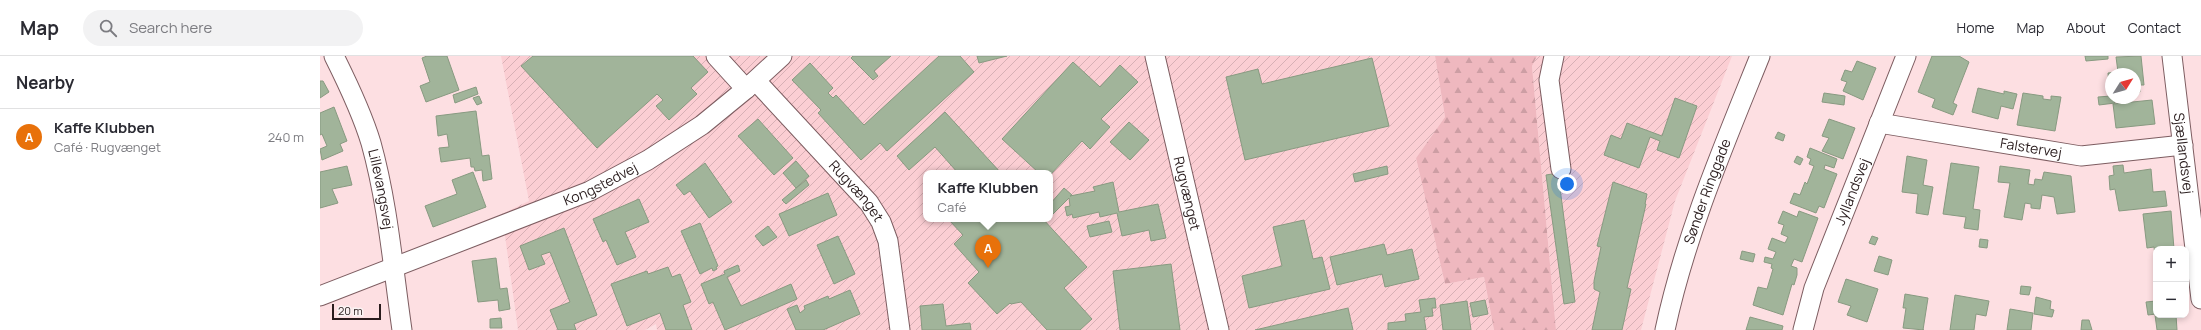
<!DOCTYPE html>
<html lang="en">
<head>
<meta charset="utf-8">
<style>
	:root { --surface:#fff; --page:#f2f2f3; --text:#2b2b33; --muted:#7c7c81; --line:#e1e1e2; --accent:#db2777 }
	body { margin:0; font-family:Manrope,sans-serif; background:var(--page); color:var(--text) }
	.controls { position:absolute; right:12px; bottom:12px; display:grid; overflow:hidden; border-radius:8px; box-shadow:0 2px 6px #0003 }
	.controls button { width:36px; height:36px; display:grid; place-items:center; padding:0; border:0; border-bottom:1px solid var(--line); background:var(--surface); color:var(--text); font:20px sans-serif }
	.compass { position:absolute; left:1785px; top:12px; width:36px; height:36px; border-radius:50%; background:var(--surface); box-shadow:0 2px 6px #0003; rotate:53deg }
	.scale { position:absolute; left:12px; bottom:10px; width:49px; box-sizing:border-box; padding-left:4px; border:2px solid #291c1d; border-top:0; font-size:11px; line-height:14px; white-space:nowrap; color:#291c1d; -webkit-text-stroke:3px #faf3f3; paint-order:stroke }
	.you { position:absolute; left:1247px; top:128px; width:14px; height:14px; margin:-10px; border:3px solid #fff; border-radius:50%; background:#1a73e8; box-shadow:0 0 0 6px #1a73e833 }
	.badge { display:grid; place-items:center; width:26px; height:26px; border-radius:50%; background:var(--accent); color:#fff; font-size:13px; font-weight:700 }
	.pin { position:absolute; translate:-50% -33px; filter:drop-shadow(0 1px 2px #0008) }
	.pin::after { content:''; position:absolute; top:21px; width:14px; height:12px; background:inherit; clip-path:polygon(0 0,100% 0,50% 100%) }
	.popup { position:absolute; left:603px; top:114px; width:130px; height:52px; box-sizing:border-box; display:grid; place-content:center; border-radius:8px; background:var(--surface); filter:drop-shadow(0 1px 3px #0005); font-size:13px; white-space:nowrap; color:var(--muted) }
	.popup b { font-size:15px; color:var(--text) }
	.popup::after { content:''; position:absolute; left:50%; top:100%; margin-left:-8px; border:8px solid transparent; border-top-color:var(--surface) }
	.list { margin:0; padding:0; list-style:none }
	h2 { display:flex; justify-content:space-between; align-items:center; height:52px; margin:0; padding:0 16px; font-size:17px }
	h2 small { font-size:13px; font-weight:400; color:var(--muted) }
	.list li { display:grid; grid-template-columns:26px 1fr auto; gap:12px; align-items:center; box-sizing:border-box; height:56px; padding:0 16px; border-top:1px solid var(--line) }
	.list b { display:block; font-size:15px; white-space:nowrap }
	.list p { margin:0; font-size:13px; white-space:nowrap; color:var(--muted) }
	.list em { font-size:13px; font-style:normal; color:var(--muted) }
	.icon { flex:none; width:22px; height:22px; fill:none; stroke:currentColor; stroke-width:2; stroke-linecap:round; stroke-linejoin:round }
	.map { position:relative; flex:none; width:1881px; height:274px; overflow:hidden }
	header { display:flex; align-items:center; gap:24px; box-sizing:border-box; height:56px; padding:0 20px; background:var(--surface); border-bottom:1px solid var(--line) }
	header strong { font-size:19px }
	nav { display:flex; gap:22px; margin-inline-start:auto; font-size:14px }
	.search { width:280px; height:36px; background:var(--page); display:flex; align-items:center; gap:10px; box-sizing:border-box; padding:0 14px; border-radius:22px; color:var(--muted); font-size:15px }
	main { display:flex }
	aside { flex:1; background:var(--surface) }
	.map>svg:first-child { display:block }
</style>
</head>
<body>
<header>
<strong>Map</strong>
<div class="search"><svg class="icon" aria-label="search" viewBox="0 0 24 24"><circle cx="10" cy="10" r="6"/><path d="M15 15l6 6"/></svg>Search here</div>
<nav><a>Home</a><a>Map</a><a>About</a><a>Contact</a></nav>
</header>
<main>
<aside>
<h2>Nearby<small></small></h2>
<ul class="list">
<li><span class="badge" style="background:#e8710a">A</span><div><b>Kaffe Klubben</b><p>Café · Rugvænget</p></div><em>240 m</em></li>
</ul>
</aside>
<div class="map">
<svg width="1881" height="274" viewBox="0 0 1881 274">
	<defs>
		<pattern id="industrial-furrows" width="10" height="10" patternUnits="userSpaceOnUse"><rect width="10" height="10" fill="#fbced3"/><path d="M-1 1l2-2M0 10L10 0M9 11l2-2" fill="none" stroke="#d7b0b5"/></pattern>
		<pattern id="forest-firs" width="22" height="20" patternUnits="userSpaceOnUse"><rect width="22" height="20" fill="#efb8bf"/><path d="M5 1l3.5 6h-7zM16 11l3.5 6h-7z" fill="#cd9ea4"/></pattern>
	</defs>
	<rect width="100%" height="100%" fill="#fddfe2"/>
	<g fill="url(#industrial-furrows)" fill-rule="evenodd">
		<path d="M181,0H1115L1125,61L1096,102L1125,228L1164,221L1174,274H337L336,268L325,274H198L182,158L209,145ZM606,117H730V163H606Z"/>
		<path d="M1217,0H1412L1355,145L1321,274H1236L1212,10Z"/>
	</g>
	<path fill="url(#forest-firs)" d="M1115,0H1217L1212,10L1236,274H1174L1164,221L1125,228L1096,102L1125,61Z"/>
	<g fill="#a1b49a" stroke="#889a81">
		<path d="M107,0H127L139,34L106,46L100,30L110,26L102,2Z"/>
		<path d="M213,0H373L388,16L371,32L377,38L349,64L336,50L343,44L337,38L277,92L201,10Z"/>
		<path d="M533,0H571L554,15L558,20L553,24L531,2Z"/>
		<path d="M619,0H640L654,16L567,95L560,87L541,104L498,57L501,54L472,24L490,7L513,32L508,37L513,42L516,39L544,69Z"/>
		<path d="M657,0H687L659,7Z"/>
		<path d="M1612,0H1639L1649,6L1633,47L1637,49L1633,59L1612,51L1615,43L1598,36Z"/>
		<path d="M1765,0H1788V3L1766,5Z"/>
		<path d="M1821,0L1824,29H1819L1820,36L1815,37V18H1791V32H1789L1788,17L1798,16L1796,1Z"/>
		<path d="M1052,2L1069,70L925,104L906,21L938,13L942,28Z"/>
		<path d="M1537,5L1556,12L1543,44L1523,35L1527,26L1521,24L1525,14L1532,16Z"/>
		<path d="M753,6L780,31L800,9L818,26L781,63L790,71L770,93L762,85L730,119V117H719L682,83Z"/>
		<path d="M0,25H3L9,36L0,42Z"/>
		<path d="M156,31L158,38L135,47L133,39Z"/>
		<path d="M1658,32L1684,38V35L1697,38L1693,53L1681,50L1678,63L1652,56Z"/>
		<path d="M1504,37L1525,40L1524,49L1502,46Z"/>
		<path d="M1703,37L1723,40V43L1731,44V40L1741,41L1735,75L1697,69Z"/>
		<path d="M159,40L162,47L157,49L153,42Z"/>
		<path d="M1791,40V42H1794L1795,47L1779,49L1778,41Z"/>
		<path d="M1355,42L1377,50L1359,102L1337,94L1340,85L1330,81L1319,112L1284,99L1291,79L1301,83L1307,67L1342,80Z"/>
		<path d="M1832,44L1835,68L1796,72L1793,48Z"/>
		<path d="M14,51L27,85L20,88L23,95L2,104L0,93L7,90L2,78L0,79V57Z"/>
		<path d="M156,55L162,100L169,99L172,123L163,125L162,114L155,115L154,111H151L150,102L121,106L119,92L129,91L127,78L118,80L116,60Z"/>
		<path d="M625,56L681,117H638L615,91L589,114L577,100Z"/>
		<path d="M438,63L473,102L454,119L418,80Z"/>
		<path d="M1509,63L1535,72L1523,103L1502,95L1509,82L1502,80Z"/>
		<path d="M809,66L829,84L810,104L790,86Z"/>
		<path d="M1458,76L1465,79L1463,85L1455,82Z"/>
		<path d="M1490,92L1517,103L1514,112L1505,109L1504,113L1517,118L1504,152L1499,150L1496,157L1470,147L1474,137L1480,139L1485,126L1487,128L1494,110L1489,108L1491,103L1487,101Z"/>
		<path d="M1477,100L1483,103L1480,109L1474,106Z"/>
		<path d="M1587,100L1607,104L1603,129L1613,131L1608,159L1596,157L1598,138L1582,136Z"/>
		<path d="M476,105L489,120L476,132L463,117Z"/>
		<path d="M385,107L412,146L389,162L370,135L364,139L356,129Z"/>
		<path d="M1631,107L1659,111L1653,153L1660,154L1658,174L1644,172L1646,161L1623,158Z"/>
		<path d="M1803,109L1804,117L1831,113L1833,136L1845,135L1847,150L1799,155L1795,133L1790,134L1789,120L1794,119L1793,110Z"/>
		<path d="M27,110L32,129L12,133L18,147L0,152V116Z"/>
		<path d="M1067,110L1068,118L1035,126L1033,118Z"/>
		<path d="M1680,110L1710,114L1708,128L1714,129L1715,123L1722,124L1724,116L1751,120L1755,156L1737,158L1734,141L1722,139L1720,153L1711,152V148L1705,147L1702,164L1684,161L1690,127L1678,126Z"/>
		<path d="M153,116L166,151L113,171L105,150L137,138L132,124Z"/>
		<path d="M1238,117L1255,246L1244,248L1226,119Z"/>
		<path d="M486,124L489,129L466,148L462,144Z"/>
		<path d="M793,126L799,156L838,148L846,182L831,185L829,174L802,180L797,157L780,161L779,156L753,162L752,158L747,160L745,151L750,150L749,142L730,161V148L744,132L752,139L750,140L775,135L773,131Z"/>
		<path d="M1293,126L1327,138L1325,148H1326L1307,232L1311,233L1302,274H1272L1280,236L1274,233V225L1281,191L1277,190Z"/>
		<path d="M508,137L517,159L469,180L459,158Z"/>
		<path d="M319,143L329,166L305,176L316,201L297,209L286,184L283,186L273,163Z"/>
		<path d="M1463,155L1477,161L1479,155L1498,162L1482,206L1474,203L1471,210L1477,212V219L1474,229L1472,228L1463,259L1433,249L1438,231L1447,233L1453,213L1451,212L1452,208L1444,206L1445,201L1453,203L1456,196L1448,193L1452,182L1465,187L1468,181L1461,178L1464,169L1458,167Z"/>
		<path d="M1851,155L1854,193H1836L1835,199L1834,191L1827,192L1823,158Z"/>
		<path d="M628,163H723L767,211L744,232L772,263L760,274H727L701,246L691,248L690,247L677,258L648,227L659,216L634,188L643,179Z"/>
		<path d="M984,164L993,203L1002,201L1010,233L929,252L922,220L962,210L953,171Z"/>
		<path d="M789,165L792,176L770,181L767,170Z"/>
		<path d="M380,167L398,210L396,211L397,213L393,215L392,212L380,218L361,175Z"/>
		<path d="M448,170L457,181L443,190L435,180Z"/>
		<path d="M244,172L277,259L254,268L256,274H238L230,254L250,246L230,196L221,199L225,208L209,214L200,190Z"/>
		<path d="M518,180L535,218L514,228L497,189Z"/>
		<path d="M1552,180L1558,182L1555,189L1549,187Z"/>
		<path d="M1660,183L1668,184L1667,192L1659,191Z"/>
		<path d="M1064,188L1067,199L1092,193L1099,223L1065,231L1062,218L1017,229L1010,201Z"/>
		<path d="M1422,195L1435,198L1433,206L1420,203Z"/>
		<path d="M1559,200L1572,204L1568,219L1554,215Z"/>
		<path d="M176,202L180,233L187,232L190,253L179,255L178,244L158,246L152,205Z"/>
		<path d="M851,208L860,274H800L793,215Z"/>
		<path d="M418,209L420,215L407,221L421,250L471,228L477,243L405,274L393,246L389,248L381,228L405,218L404,215Z"/>
		<path d="M348,211L352,221L360,218L371,246L363,249L372,274H346L340,257L307,270L291,228L327,215L328,218Z"/>
		<path d="M1526,223L1558,233L1547,266L1527,259L1531,250L1518,246Z"/>
		<path d="M1701,230L1711,231L1709,239L1700,238Z"/>
		<path d="M530,234L540,258L503,274H476L467,253L477,249L480,257L485,253L484,250L508,240L509,243Z"/>
		<path d="M1585,238L1608,242L1603,274H1604L1583,272L1586,252H1583Z"/>
		<path d="M1635,239L1669,245L1666,260L1656,258L1654,274H1630Z"/>
		<path d="M1716,241L1731,245L1730,253L1734,254L1732,261L1714,258Z"/>
		<path d="M1115,242L1116,252H1112L1113,260L1104,261L1106,274H1068V267L1086,265L1085,258L1101,256L1099,244Z"/>
		<path d="M1165,244L1168,258L1153,261L1150,247Z"/>
		<path d="M1147,245L1151,274H1123L1120,249Z"/>
		<path d="M1836,245V258L1828,259L1826,246Z"/>
		<path d="M623,248L626,270L650,267L651,274H602L600,250Z"/>
		<path d="M1028,252L1033,274H935Z"/>
		<path d="M1690,253L1713,257L1711,274H1687Z"/>
		<path d="M1835,259H1856L1857,274H1837Z"/>
		<path d="M1430,261L1463,270L1462,274H1426Z"/>
		<path d="M181,262L182,272H170V263Z"/>
		<path d="M1762,264H1769L1772,274H1761Z"/>
	</g>
	<g fill="none" stroke-linecap="round" stroke-linejoin="round">
		<g stroke="#7d5d61" stroke-width="21">
			<g id="minor">
				<path id="s1" d="M14,0C28,28 42,57 51,87C68,148 73,212 82,274"/>
				<path d="M396,0L426,33"/>
				<path id="s2" d="M835,0L899,274"/>
				<path d="M1234,0L1229,24L1241,113"/>
				<path id="s3" d="M1852,0L1881,243"/>
				<path id="s4" d="M436,25L549,147L561,166L568,185L580,274"/>
				<path id="s5" d="M1559,67L1761,100L1863,89"/>
				<path id="s6" d="M0,240L270,135L328,104L382,69L426,33L462,0"/>
				<path id="s7" d="M1345,274C1365,180 1404,89 1440,0"/>
				<path id="s8" d="M1483,274L1494,232L1586,0"/>
			</g>
		</g>
		<use href="#minor" stroke="#fff" stroke-width="19"/>
	</g>
	<g text-anchor="middle" stroke-width="4" stroke-linejoin="round" paint-order="stroke">
		<g font-size="14" fill="#291c1d" stroke="#faf3f3">
			<text dy="5" stroke="none"><textPath href="#s5" startOffset="154">Falstervej</textPath></text>
			<text dy="5" stroke="none"><textPath href="#s3" startOffset="98">Sjællandsvej</textPath></text>
			<text dy="5" stroke="none"><textPath href="#s6" startOffset="302">Kongstedvej</textPath></text>
			<text dy="5" stroke="none"><textPath href="#s1" startOffset="142">Lillevangsvej</textPath></text>
			<text dy="5" stroke="none"><textPath href="#s7" startOffset="145">Sønder Ringgade</textPath></text>
			<text dy="5" stroke="none"><textPath href="#s4" startOffset="149">Rugvænget</textPath></text>
			<text dy="5" stroke="none"><textPath href="#s8" startOffset="147">Jyllandsvej</textPath></text>
			<text dy="5" stroke="none"><textPath href="#s2" startOffset="141">Rugvænget</textPath></text>
		</g>
	</g>
</svg>
<div class="controls">
<button>+</button>
<button>−</button>
</div>
<svg class="compass" viewBox="-18 -18 36 36"><path d="M0-13l5 13h-10z" fill="#e53935"/><path d="M0 13l5-13h-10z" fill="#7c7c81"/></svg>
<div class="scale">20 m</div>
<div class="you"></div>
<div class="pin badge" style="left:668px;top:212px;background:#e8710a">A</div>
<div class="popup"><b>Kaffe Klubben</b>Café</div>
</div>
</main>
</body>
</html>
